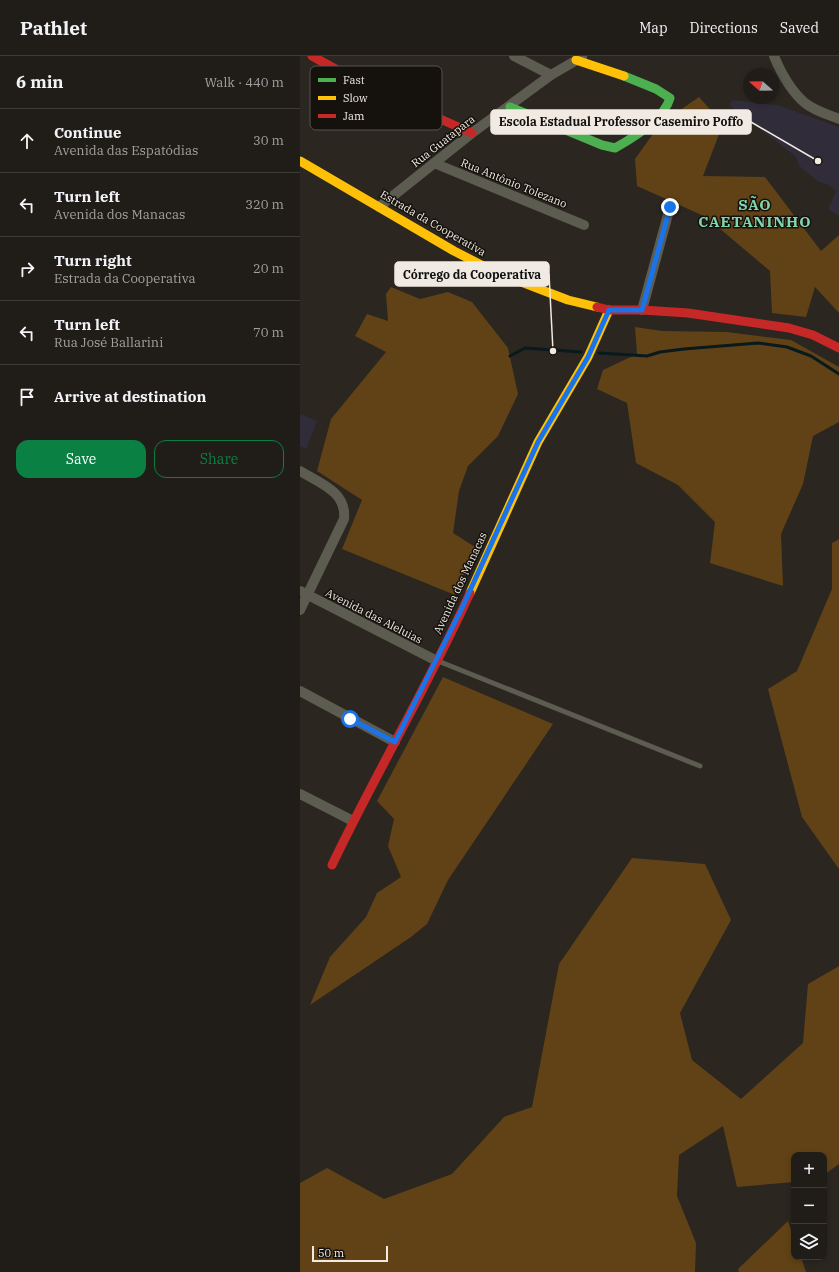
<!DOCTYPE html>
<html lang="en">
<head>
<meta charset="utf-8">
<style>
	:root { --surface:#201c18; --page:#2d2925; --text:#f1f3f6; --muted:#a2a1a2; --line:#3d3a37; --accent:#0b8043 }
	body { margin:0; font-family:"IBM Plex Serif",serif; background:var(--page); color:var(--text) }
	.controls { position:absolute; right:12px; bottom:12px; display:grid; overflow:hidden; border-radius:8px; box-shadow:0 2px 6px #0003 }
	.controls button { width:36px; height:36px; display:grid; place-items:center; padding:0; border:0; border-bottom:1px solid var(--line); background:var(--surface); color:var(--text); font:20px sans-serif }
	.compass { position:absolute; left:443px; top:12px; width:36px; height:36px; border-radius:50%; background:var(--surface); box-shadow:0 2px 6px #0003; rotate:290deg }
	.scale { position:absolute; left:12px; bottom:10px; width:76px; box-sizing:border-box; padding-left:4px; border:2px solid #f0eae2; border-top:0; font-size:11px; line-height:14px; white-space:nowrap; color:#f0eae2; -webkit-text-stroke:3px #15110c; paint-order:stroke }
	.stop { position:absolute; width:12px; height:12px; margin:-9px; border:3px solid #1a73e8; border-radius:50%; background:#fff }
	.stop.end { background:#1a73e8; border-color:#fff; box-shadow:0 1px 4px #0008 }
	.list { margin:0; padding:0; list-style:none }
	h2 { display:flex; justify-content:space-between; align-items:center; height:52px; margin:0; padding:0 16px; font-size:17px }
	h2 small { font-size:13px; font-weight:400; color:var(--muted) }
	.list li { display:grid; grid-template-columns:26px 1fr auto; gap:12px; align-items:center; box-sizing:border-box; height:64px; padding:0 16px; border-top:1px solid var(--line) }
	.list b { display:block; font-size:15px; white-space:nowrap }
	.list p { margin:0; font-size:13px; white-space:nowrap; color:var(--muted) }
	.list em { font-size:13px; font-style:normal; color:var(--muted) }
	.actions { display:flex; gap:8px; padding:12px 16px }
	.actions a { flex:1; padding:9px 0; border:1px solid var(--accent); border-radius:12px; text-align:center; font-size:14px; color:var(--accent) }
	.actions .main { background:var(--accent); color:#fff }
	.icon { flex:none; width:22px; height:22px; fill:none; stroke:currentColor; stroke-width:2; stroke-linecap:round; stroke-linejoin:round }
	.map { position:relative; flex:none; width:539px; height:1216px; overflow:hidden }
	header { display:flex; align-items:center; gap:24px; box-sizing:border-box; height:56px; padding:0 20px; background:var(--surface); border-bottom:1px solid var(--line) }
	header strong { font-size:19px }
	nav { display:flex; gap:22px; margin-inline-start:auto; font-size:14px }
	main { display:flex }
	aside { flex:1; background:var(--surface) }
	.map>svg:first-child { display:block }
</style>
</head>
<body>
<header>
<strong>Pathlet</strong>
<nav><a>Map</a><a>Directions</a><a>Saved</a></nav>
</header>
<main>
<aside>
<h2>6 min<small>Walk · 440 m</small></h2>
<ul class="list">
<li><svg class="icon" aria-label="ahead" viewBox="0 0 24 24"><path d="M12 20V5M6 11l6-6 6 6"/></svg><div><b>Continue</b><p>Avenida das Espatódias</p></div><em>30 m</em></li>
<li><svg class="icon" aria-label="left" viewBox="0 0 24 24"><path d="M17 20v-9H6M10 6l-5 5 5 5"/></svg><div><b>Turn left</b><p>Avenida dos Manacas</p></div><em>320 m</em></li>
<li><svg class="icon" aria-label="right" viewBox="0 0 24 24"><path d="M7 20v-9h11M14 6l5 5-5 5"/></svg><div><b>Turn right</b><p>Estrada da Cooperativa</p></div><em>20 m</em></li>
<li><svg class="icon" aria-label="left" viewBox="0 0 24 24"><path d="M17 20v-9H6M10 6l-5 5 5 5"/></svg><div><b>Turn left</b><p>Rua José Ballarini</p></div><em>70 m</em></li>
<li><svg class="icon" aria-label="arrive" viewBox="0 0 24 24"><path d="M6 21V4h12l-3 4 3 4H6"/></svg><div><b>Arrive at destination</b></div></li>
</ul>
<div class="actions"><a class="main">Save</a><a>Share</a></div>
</aside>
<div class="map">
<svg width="539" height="1216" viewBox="0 0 539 1216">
	<rect width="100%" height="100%" fill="#2b2620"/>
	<g fill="#302c3a">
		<path d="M433,44L477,49L539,71V160L528,153L536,135L529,129L519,126L499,110L496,101L429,49Z"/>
		<path d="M0,358L17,365L6,393L0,390Z"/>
	</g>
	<g fill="#604216">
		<path d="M399,41L423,68L403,120L465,121L521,195L539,179V257L515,231L506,261L472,257L470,215L406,161L337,130L335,103L360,68Z"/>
		<path d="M91,231L120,243L148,236L172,246L208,292L218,338L198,380L168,410L159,435L153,477L175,491L155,539L42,493L62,444L17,415L31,363L86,296L55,280L67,258L88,265L86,238Z"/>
		<path d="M335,271L362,275L427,276L491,284L539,311V366L513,380L503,428L481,478L483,530L410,507L415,466L378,429L336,407L327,347L297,333L303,314L337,298Z"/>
		<path d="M539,483V813L502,761L468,633L497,615L532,533V487Z"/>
		<path d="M143,621L253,668L148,824L127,868L111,881L10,949L30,901L66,861L77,837L101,821L88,790L94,763L77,745Z"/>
		<path d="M332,802L405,808L431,864L380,957L392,1004L441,1043L503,987L508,928L539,910V1108L524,1119V1099H494V1126L437,1131L423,1070L379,1099L377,1140L396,1187L395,1216H0V1127L27,1112L84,1143L152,1118L204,1061L232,1051L259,908Z"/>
		<path d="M488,1165L494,1183V1201H501L506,1216H439L438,1213Z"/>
	</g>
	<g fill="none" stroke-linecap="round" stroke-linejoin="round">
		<g stroke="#091a1d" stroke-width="3">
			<path d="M299,297L347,300L360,296L384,293L458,287L487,291L511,300L539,318"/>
			<path d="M210,300L225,292L281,296"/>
		</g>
		<path stroke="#5d5c50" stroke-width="5" d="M138,605L400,710"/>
		<g stroke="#5d5c50" stroke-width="10">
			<path d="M214,0L251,19"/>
			<path d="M474,0C481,17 491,35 505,47C515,55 527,58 539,63"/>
			<path d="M134,107L284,169"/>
			<path d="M79,151L172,77L251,19L282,1"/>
			<path d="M342,254L370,151"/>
			<path d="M0,415C20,427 47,436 44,463L0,554"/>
			<path d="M0,535L137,605"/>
			<path d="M0,635L95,686"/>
			<path d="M0,738L53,765"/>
		</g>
		<path stroke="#4caf50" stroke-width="9" d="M210,51L302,89L315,92C333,82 364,63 370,42L356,33L324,20"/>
		<g stroke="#ffc107" stroke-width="9">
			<path d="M276,4L324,20"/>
			<path d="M0,105L154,195L195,216L268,244L297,251"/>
			<path d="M170,537L238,386L288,301L309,254"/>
		</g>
		<g stroke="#c62828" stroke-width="9">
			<path d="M12,0L70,32L172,77"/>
			<path d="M297,251L309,254H342L388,257L489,272L513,279L539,292"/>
			<path d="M32,809C76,717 128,630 170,537"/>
		</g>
	</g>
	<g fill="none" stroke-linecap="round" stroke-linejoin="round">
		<path stroke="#1a73e8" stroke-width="5" d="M50,663L95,686L162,552L238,386L288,301L309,254H342L370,151"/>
	</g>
	<g text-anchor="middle" stroke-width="3" stroke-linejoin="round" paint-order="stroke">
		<g font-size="11" fill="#f0eae2" stroke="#15110c">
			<text transform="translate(143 85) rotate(-38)" y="4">Rua Guatapara</text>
			<text transform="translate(214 127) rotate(22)" y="4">Rua Antônio Tolezano</text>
			<text transform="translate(133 167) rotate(30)" y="4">Estrada da Cooperativa</text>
			<text transform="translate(160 527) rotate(-65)" y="4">Avenida dos Manacas</text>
			<text transform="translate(74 560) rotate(27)" y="4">Avenida das Aleluias</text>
		</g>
		<g font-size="15" font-weight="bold" letter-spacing="1" fill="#80d6b1" stroke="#15110c">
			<text x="455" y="154">SÃO<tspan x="455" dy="17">CAETANINHO</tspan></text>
		</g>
	</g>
	<rect x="10" y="10" width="132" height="64" rx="6" fill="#15110c" stroke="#57524c" stroke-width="1"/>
	<rect x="18" y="22" width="18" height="4" fill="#4caf50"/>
	<rect x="18" y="40" width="18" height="4" fill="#ffc107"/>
	<rect x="18" y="58" width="18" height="4" fill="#c62828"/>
	<g font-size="11" fill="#f0eae2">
		<text x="43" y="28">Fast</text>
		<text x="43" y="46">Slow</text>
		<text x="43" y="64">Jam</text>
	</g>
	<path fill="none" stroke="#f0eae2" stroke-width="1.5" d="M518 105L451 66M253 295L249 218"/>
	<g fill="#f0eae2" stroke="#15110c" stroke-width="1.5">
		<circle cx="518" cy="105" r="4"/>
		<circle cx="253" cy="295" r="4"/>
	</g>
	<g fill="#f0eae2" stroke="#f0eae2" stroke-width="1.5">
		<rect x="191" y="54" width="260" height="24" rx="4"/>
		<rect x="95" y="206" width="154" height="24" rx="4"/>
	</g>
	<g font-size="12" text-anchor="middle" font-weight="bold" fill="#111">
		<text x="321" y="70">Escola Estadual Professor Casemiro Poffo</text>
		<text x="172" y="223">Córrego da Cooperativa</text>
	</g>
</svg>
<div class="controls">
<button>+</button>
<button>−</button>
<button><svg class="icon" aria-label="layers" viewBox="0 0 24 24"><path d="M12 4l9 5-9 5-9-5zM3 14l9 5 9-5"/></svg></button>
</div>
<svg class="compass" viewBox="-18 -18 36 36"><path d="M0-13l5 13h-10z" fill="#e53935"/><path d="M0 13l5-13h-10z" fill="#a2a1a2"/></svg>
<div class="scale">50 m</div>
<div class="stop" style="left:50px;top:663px"></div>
<div class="stop end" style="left:370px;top:151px"></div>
</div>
</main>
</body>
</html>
